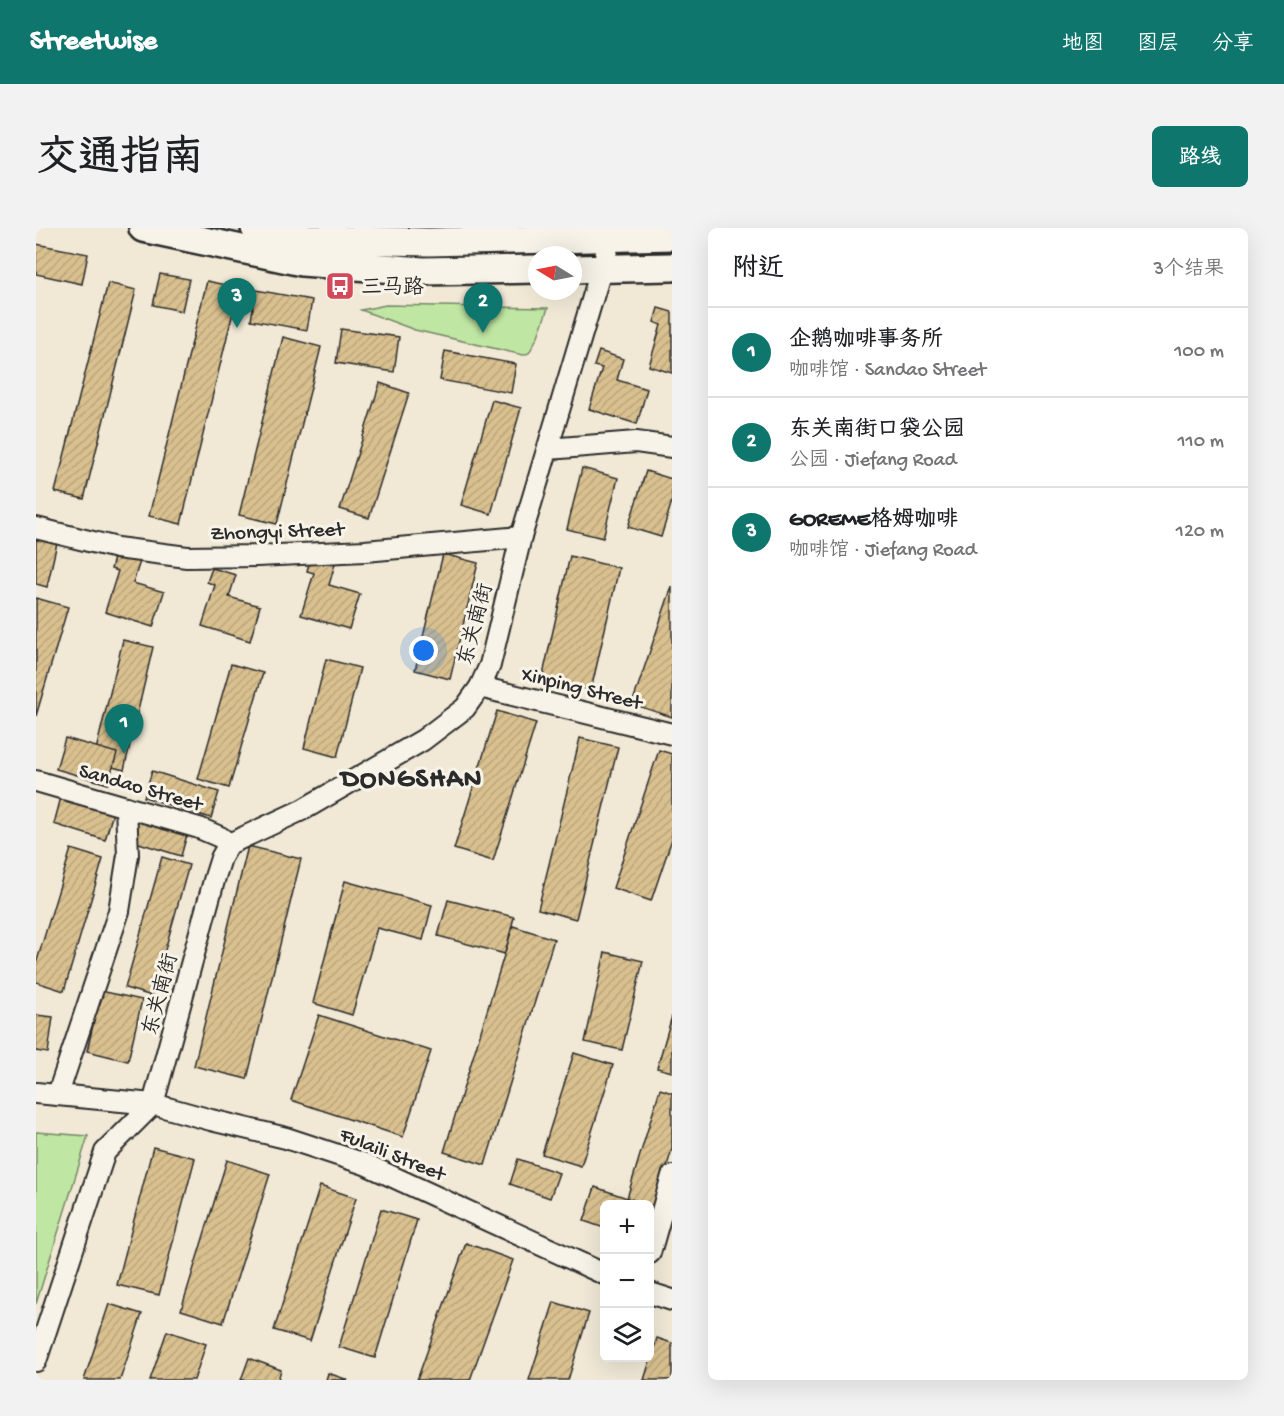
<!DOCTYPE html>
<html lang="zh">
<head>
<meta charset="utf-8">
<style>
	:root { --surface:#fff; --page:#f2f2f2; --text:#202124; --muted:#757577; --line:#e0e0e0; --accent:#0f766e }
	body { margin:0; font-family:"Gochi Hand","LXGW WenKai TC",sans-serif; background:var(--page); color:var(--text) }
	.controls { position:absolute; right:18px; bottom:18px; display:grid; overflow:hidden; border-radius:9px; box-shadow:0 6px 24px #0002 }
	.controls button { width:54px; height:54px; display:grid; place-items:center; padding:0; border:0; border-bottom:2px solid var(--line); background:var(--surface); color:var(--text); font:30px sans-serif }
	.compass { position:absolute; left:492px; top:18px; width:54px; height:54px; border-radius:50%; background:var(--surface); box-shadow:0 6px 24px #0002; rotate:280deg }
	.you { position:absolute; left:388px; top:423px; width:21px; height:21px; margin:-15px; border:4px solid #fff; border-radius:50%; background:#1a73e8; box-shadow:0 0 0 9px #1a73e833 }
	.badge { display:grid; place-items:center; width:39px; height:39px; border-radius:50%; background:var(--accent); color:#fff; font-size:20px; font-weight:700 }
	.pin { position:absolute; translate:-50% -50px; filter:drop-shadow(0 2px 3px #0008) }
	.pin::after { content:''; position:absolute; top:32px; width:21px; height:18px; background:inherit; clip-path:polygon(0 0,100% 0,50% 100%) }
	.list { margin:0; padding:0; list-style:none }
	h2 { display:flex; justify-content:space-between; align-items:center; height:78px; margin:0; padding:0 24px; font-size:26px }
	h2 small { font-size:20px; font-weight:400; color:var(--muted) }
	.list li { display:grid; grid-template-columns:39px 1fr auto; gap:18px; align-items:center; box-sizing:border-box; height:90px; padding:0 24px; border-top:2px solid var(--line) }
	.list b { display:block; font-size:22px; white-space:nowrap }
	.list p { margin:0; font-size:20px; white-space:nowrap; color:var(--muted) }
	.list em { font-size:20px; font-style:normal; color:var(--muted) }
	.icon { flex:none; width:33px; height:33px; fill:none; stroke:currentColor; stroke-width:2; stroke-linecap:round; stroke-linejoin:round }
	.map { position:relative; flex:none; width:636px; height:1152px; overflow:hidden; border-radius:9px }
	header { display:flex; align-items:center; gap:36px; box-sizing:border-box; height:84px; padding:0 30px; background:var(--accent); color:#fff }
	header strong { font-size:28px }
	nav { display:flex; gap:33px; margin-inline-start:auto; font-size:21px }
	.intro { display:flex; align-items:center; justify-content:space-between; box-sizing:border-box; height:144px; padding:0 36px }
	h1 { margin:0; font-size:42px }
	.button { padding:15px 27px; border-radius:9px; background:var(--accent); color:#fff; font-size:21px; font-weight:700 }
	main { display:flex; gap:36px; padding:0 36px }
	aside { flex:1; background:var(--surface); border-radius:9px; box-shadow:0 6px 24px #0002 }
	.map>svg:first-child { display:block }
</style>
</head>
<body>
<header>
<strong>Streetwise</strong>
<nav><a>地图</a><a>图层</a><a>分享</a></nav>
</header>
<div class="intro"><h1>交通指南</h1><a class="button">路线</a></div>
<main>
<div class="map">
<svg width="636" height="1152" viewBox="0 0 636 1152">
	<defs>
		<pattern id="building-hatch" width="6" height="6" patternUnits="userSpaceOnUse" patternTransform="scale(1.5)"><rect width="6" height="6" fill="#d9c08f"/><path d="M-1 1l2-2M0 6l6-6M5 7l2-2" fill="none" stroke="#baa57c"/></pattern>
	</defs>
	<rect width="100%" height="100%" fill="#f1e9d6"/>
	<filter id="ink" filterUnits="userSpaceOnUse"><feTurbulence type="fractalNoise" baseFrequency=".0167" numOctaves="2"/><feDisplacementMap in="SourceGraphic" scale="12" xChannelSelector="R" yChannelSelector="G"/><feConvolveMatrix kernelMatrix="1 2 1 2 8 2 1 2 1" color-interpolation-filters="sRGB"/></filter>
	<g filter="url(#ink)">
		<g fill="#bfe6a2" stroke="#758866" stroke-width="1.5">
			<path d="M350,77L512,80L502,108L493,125L487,127L379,102L325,82Z"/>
			<path d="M0,904L52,908L0,1076Z"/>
		</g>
		<g fill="url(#building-hatch)" stroke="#2b2b2b" stroke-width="1.5">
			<path d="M0,16L52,26L46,56L0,46Z"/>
			<path d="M124,46L153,51L146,83L117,77Z"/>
			<path d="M171,53L203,60L145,296L113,288Z"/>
			<path d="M72,55L100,62L48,271L19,264Z"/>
			<path d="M220,62L276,72L271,102L215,92Z"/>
			<path d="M622,80L636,84V145L613,138L625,97L618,94Z"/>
			<path d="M305,101L363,109L358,144L300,135Z"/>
			<path d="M247,109L285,119L241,296L203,287Z"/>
			<path d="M409,123L480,136L475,165L404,152Z"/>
			<path d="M563,123L587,131L581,152L611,161L601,196L553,181L566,140L558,138Z"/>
			<path d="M344,155L373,165L333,290L304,281Z"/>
			<path d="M456,172L485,180L455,286L425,277Z"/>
			<path d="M546,240L582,250L567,310L531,301Z"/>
			<path d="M610,243L636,251V273L625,309L592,299Z"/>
			<path d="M0,310L21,315L11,359L0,356Z"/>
			<path d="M79,326L104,333L97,355L128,364L117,399L69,384L82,343L75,341Z"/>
			<path d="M407,326L442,335L414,451L379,442Z"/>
			<path d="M275,328L299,336L293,357L324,366L313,401L265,387L278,345L271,343Z"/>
			<path d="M534,328L583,340L555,462L506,451Z"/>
			<path d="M176,340L200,347L193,369L224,378L214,413L166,398L179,357L171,354Z"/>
			<path d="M636,358V489L596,476Z"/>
			<path d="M0,370L32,379L0,488Z"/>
			<path d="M87,412L117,419L88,542L57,534Z"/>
			<path d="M290,431L324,440L301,529L268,520Z"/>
			<path d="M195,436L227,445L193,560L162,551Z"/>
			<path d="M461,483L500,495L457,633L418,621Z"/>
			<path d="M29,510L81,525L72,556L20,541Z"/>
			<path d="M544,510L582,519L540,691L502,681Z"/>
			<path d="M623,522L636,526V611L615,673L577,660Z"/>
			<path d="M116,543L183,564L175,590L108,569Z"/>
			<path d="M25,569L77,585L69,612L18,596Z"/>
			<path d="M101,588L152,603L145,628L93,612Z"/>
			<path d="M212,618L265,631L211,851L158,838Z"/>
			<path d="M35,621L67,631L28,763L0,754V736Z"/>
			<path d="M126,629L153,637L116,768L89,760Z"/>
			<path d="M309,653L396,677L387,712L341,700L316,787L277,775Z"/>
			<path d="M412,672L478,689L469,726L402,708Z"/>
			<path d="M477,698L518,711L449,937L408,924Z"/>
			<path d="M569,724L607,733L586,822L549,814Z"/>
			<path d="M65,763L106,772L92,833L51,823Z"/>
			<path d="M0,787L17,789L12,825L0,823Z"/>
			<path d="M283,787L395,823L367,909L255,872Z"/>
			<path d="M636,788V844L621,840Z"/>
			<path d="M538,825L577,837L545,938L506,926Z"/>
			<path d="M624,861L636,865V921L619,979L591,970Z"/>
			<path d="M117,919L159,930L123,1067L81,1057Z"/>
			<path d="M482,931L523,945L514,970L474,956Z"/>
			<path d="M191,932L234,946L187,1095L145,1082Z"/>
			<path d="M284,958L320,970L274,1113L238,1102Z"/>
			<path d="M559,959L606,975L605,976H568V1000L548,993Z"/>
			<path d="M345,981L381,992L339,1130L303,1119Z"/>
			<path d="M430,1015L477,1032L434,1152H381Z"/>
			<path d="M518,1074L553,1085L532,1152H493Z"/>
			<path d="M73,1076L106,1086L84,1152H48Z"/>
			<path d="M131,1103L170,1116L158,1152H114Z"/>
			<path d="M621,1110L636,1115V1152H608Z"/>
			<path d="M213,1130L245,1142L242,1152H205Z"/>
			<path d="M292,1145L312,1152H290Z"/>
		</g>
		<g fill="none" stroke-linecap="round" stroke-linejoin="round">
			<g stroke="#2b2b2b" stroke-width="24">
				<g id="street">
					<path d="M512,221L600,214L636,219"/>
					<path d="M0,300L81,320L151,329L221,328L329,323L485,309"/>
					<path d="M444,459L636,506"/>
					<path d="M0,553L163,600L184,609L193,616"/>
					<path d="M0,865L117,876L175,892L250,910L329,936L568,1046"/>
					<path d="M22,866L83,683L92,627L90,579"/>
					<path d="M614,1025L636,948"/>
					<path d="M614,1065L636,1072"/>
					<path d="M0,1133L69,924L117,876L179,649L185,630L193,616L268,581L387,512L429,480L444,459L454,437L485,309L575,9L580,0"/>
				</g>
			</g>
			<g stroke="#2b2b2b" stroke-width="32">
				<g id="secondary">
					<path d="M107,0L266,34L387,43L501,41"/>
					<path d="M219,0L272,11L393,14L636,8"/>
					<path d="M537,41L636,39"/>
				</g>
			</g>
			<use href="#street" stroke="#f7f3e8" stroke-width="20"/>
			<use href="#secondary" stroke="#f7f3e8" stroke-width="27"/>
		</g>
	</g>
	<defs>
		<g id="bus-square" transform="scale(1.5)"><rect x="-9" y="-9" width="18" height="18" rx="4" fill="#d1495b" stroke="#f7f3e8"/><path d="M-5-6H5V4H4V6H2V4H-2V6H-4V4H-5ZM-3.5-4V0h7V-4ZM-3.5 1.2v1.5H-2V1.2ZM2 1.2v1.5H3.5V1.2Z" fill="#fff"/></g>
	</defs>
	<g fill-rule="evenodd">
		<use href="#bus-square" x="304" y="58"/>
	</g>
	<g text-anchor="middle" stroke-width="6" stroke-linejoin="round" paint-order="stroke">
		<g font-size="21" fill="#2b2b2b" stroke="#f7f3e8" text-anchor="start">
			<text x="325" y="65">三马路</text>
		</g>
		<g font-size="21" fill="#2b2b2b" stroke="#f7f3e8">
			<text transform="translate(241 302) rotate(-2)" y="7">Zhongyi Street</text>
			<text transform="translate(438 396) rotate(-75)" y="7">东关南街</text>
			<text transform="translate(546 459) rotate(14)" y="7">Xinping Street</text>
			<text transform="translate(105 558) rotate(16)" y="7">Sandao Street</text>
			<text transform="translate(123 766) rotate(-75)" y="7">东关南街</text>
			<text transform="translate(357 925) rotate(22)" y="7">Fulaili Street</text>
		</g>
		<g font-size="27" font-weight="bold" letter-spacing="1.5" fill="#2b2b2b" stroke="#f7f3e8">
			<text x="376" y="558">DONGSHAN</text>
		</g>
	</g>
</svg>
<div class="controls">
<button>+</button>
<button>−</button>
<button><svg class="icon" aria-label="layers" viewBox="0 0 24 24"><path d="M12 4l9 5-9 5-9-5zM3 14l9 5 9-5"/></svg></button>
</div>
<svg class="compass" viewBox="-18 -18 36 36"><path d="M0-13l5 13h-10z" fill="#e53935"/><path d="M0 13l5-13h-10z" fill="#757577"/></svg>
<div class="you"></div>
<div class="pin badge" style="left:88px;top:526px">1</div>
<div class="pin badge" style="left:447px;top:105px">2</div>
<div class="pin badge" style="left:201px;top:100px">3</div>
</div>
<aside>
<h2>附近<small>3个结果</small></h2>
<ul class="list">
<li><span class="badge">1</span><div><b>企鹅咖啡事务所</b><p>咖啡馆 · Sandao Street</p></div><em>100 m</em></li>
<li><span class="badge">2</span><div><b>东关南街口袋公园</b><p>公园 · Jiefang Road</p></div><em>110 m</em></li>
<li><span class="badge">3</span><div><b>GOREME格姆咖啡</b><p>咖啡馆 · Jiefang Road</p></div><em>120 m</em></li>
</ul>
</aside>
</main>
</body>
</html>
